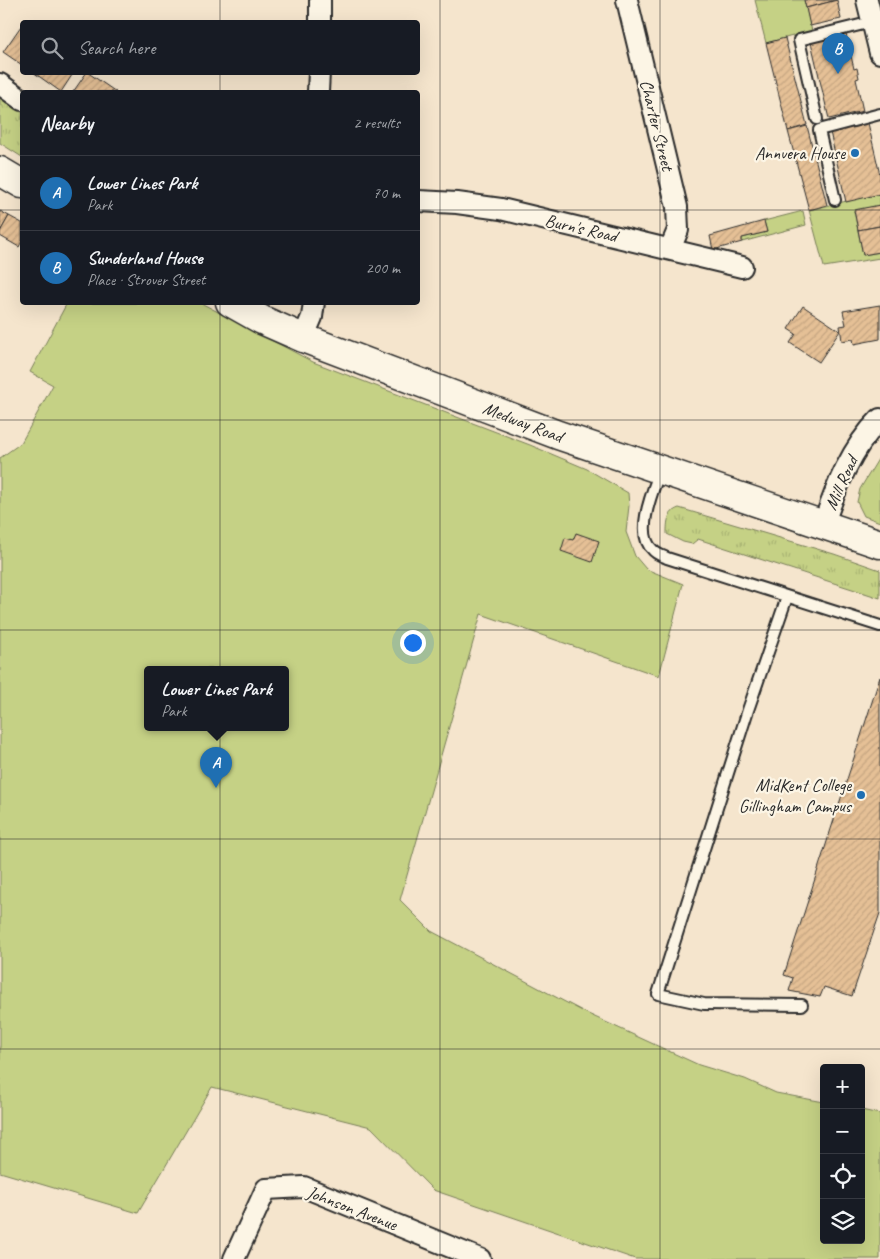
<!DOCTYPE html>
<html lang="en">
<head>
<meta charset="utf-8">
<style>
	:root { --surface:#171b24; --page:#20242c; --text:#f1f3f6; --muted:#9ea1a6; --line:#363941; --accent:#1f6fb2 }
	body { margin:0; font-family:Caveat,sans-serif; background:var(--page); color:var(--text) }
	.controls { position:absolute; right:15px; bottom:15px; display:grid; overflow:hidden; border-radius:5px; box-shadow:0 5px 20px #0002 }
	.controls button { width:45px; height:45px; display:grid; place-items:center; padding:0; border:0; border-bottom:1px solid var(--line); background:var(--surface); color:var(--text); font:25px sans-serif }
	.you { position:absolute; left:412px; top:642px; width:18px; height:18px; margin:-12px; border:4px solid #fff; border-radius:50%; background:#1a73e8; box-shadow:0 0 0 8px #1a73e833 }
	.badge { display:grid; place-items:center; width:32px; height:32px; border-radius:50%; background:var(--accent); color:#fff; font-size:16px; font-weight:700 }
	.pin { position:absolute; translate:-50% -41px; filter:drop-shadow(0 1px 2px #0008) }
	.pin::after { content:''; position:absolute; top:26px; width:18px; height:15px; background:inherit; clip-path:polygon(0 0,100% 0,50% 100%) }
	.popup { position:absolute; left:144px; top:666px; width:145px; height:65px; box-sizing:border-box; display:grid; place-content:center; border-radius:5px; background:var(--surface); filter:drop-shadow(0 1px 4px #0005); font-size:16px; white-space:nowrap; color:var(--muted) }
	.popup b { font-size:19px; color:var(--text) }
	.popup::after { content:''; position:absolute; left:50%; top:100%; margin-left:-10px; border:10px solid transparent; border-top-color:var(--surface) }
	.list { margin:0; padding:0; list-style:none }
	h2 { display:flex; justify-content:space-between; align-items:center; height:65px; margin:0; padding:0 20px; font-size:21px }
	h2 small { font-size:16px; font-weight:400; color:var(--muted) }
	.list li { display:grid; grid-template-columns:32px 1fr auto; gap:15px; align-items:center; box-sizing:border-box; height:75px; padding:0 20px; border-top:1px solid var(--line) }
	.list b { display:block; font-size:19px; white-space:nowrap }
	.list p { margin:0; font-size:16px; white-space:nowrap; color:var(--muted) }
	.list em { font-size:16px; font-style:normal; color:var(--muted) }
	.icon { flex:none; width:28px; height:28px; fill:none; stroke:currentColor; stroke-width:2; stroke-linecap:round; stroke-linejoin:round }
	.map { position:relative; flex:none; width:880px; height:1259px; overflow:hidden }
	.search { position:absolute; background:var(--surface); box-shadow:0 5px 20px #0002; left:20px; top:20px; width:400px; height:55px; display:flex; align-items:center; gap:12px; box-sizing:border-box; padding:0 18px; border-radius:5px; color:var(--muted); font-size:19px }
	.panel { position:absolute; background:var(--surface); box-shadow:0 5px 20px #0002; left:20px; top:90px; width:400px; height:215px; border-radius:5px }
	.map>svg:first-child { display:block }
</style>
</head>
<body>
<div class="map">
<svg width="880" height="1259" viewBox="0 0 880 1259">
	<defs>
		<pattern id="grass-tufts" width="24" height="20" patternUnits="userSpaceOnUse" patternTransform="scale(1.25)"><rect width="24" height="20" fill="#c5d185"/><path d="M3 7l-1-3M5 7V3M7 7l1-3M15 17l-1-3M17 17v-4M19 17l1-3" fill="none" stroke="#a9b473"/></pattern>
		<pattern id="building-hatch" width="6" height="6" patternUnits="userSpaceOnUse" patternTransform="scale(1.25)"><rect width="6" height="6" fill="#e5c096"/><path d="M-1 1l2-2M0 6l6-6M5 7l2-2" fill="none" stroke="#c5a581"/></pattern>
	</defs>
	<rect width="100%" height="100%" fill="#f5e5cd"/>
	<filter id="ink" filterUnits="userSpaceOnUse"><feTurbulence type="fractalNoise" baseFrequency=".02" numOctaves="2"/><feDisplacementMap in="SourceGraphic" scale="10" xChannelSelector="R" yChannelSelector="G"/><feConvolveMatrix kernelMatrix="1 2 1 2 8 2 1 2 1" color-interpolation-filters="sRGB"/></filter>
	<g filter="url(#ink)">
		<g fill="url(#grass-tufts)" stroke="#787e58">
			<path d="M0,90L22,99V157L0,143Z"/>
			<path d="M679,508L834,554L880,570V598L698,539L692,544L683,542L667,534C667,523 667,512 679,508Z"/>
		</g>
		<g fill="#c5d185" stroke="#787e58" fill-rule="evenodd">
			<path d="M755,0H804L812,31L766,43Z"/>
			<path d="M880,193V205L854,211L863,255L880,252V258L824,267L809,210Z"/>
			<path d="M803,211L806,225L742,242V238L767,232L764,221Z"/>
			<path d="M67,303H201L313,362L530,445L587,469L628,493L629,506L626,532L635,556L646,569L683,584L659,676L481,614L400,900L431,931L586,1013L699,1065L745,1079L776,1093L824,1102V1240H861V1110L880,1114V1259H635L433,1190L371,1127L212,1087L138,1213L0,1172V458L21,443L53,385L30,372ZM147,669H285V727H147Z"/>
			<path d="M880,456V522L864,516L857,502L860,489Z"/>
		</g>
		<g fill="url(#building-hatch)" stroke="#2b2b2b">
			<path d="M804,0H837L806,8Z"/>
			<path d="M837,0L841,19L810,26L806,8Z"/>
			<path d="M21,26L22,27V65L3,52Z"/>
			<path d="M846,34L854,69L857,68L859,78L856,79L863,111L829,119L811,42Z"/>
			<path d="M785,38L807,125L788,131L766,43Z"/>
			<path d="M33,72H74L61,92Z"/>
			<path d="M87,72L116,92H73Z"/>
			<path d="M868,123L880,175V194L846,202L830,132Z"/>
			<path d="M807,126L827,205L809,210L788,131Z"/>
			<path d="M880,205V226L858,230L854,210Z"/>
			<path d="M0,211L9,216L0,232Z"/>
			<path d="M9,216L22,223V241L19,247L0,236V232Z"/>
			<path d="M764,221L767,232L742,238V242L713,250L710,236Z"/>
			<path d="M880,226V252L863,255L858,230Z"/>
			<path d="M880,305V339L854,344L853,339L842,341L840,326L846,325L843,311Z"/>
			<path d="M803,306L840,331L819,362L790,343L796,334L788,329Z"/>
			<path d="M576,533L599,541L592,562L561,551L565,538L573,540Z"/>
			<path d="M880,677V913L852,996L824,987L820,997L789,991L793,978L784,975Z"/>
		</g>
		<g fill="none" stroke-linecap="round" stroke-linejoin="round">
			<g stroke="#2b2b2b" stroke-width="14">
				<g id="lane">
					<path d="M817,119L799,40L872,22"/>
					<path d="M835,200L819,130L880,114"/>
					<path d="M660,471C653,490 634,534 653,550C656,554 663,556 667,558L880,626"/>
					<path d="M787,597L748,710L658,994L704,1004L802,1005"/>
				</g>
			</g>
			<g stroke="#2b2b2b" stroke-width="24">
				<g id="street">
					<path d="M627,0L677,207L678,230L670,249"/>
					<path d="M867,0L880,53"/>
					<path d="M320,22V0"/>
					<path d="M0,84L22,100"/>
					<path d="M318,92L319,72"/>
					<path d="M418,201L457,203L501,209L742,267"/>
					<path d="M303,338L312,317L314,302"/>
					<path d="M823,526C836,487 851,448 880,419"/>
					<path d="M234,1259L266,1189L304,1187L480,1259"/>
				</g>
			</g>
			<g stroke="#2b2b2b" stroke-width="31">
				<g id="secondary">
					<path d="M0,171L22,184"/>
					<path d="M230,302L262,320L303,338L558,435L880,544"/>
				</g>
			</g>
			<use href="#lane" stroke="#fcf5e5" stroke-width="10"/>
			<use href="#street" stroke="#fcf5e5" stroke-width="20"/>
			<use href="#secondary" stroke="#fcf5e5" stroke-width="28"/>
		</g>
	</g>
	<path fill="none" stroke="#2b2b2b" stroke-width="1" stroke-opacity="0.55" d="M220,0V22M440,0V1259M660,0V1259M220,72V92M0,210H22M418,210H880M220,302V1259M0,420H880M0,630H880M0,839H880M0,1049H880"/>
	<g fill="#1f6fb2" stroke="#fcf5e5" stroke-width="2">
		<circle cx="855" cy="153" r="5"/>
		<circle cx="861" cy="795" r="5"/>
	</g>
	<g text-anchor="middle" stroke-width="4.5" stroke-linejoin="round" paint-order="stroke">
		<g font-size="18" fill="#2b2b2b" stroke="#fcf5e5">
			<text transform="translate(657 125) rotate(76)" y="6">Charter Street</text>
			<text transform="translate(581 228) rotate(13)" y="6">Burn's Road</text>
			<text transform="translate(523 422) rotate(21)" y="6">Medway Road</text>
			<text transform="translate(841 483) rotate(-66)" y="6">Mill Road</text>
			<text transform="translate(352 1208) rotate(21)" y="6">Johnson Avenue</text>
		</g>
		<g font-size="18" fill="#2b2b2b" stroke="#fcf5e5" text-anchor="end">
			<text x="845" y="159">Annvera House</text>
			<text x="851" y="791">MidKent College<tspan x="851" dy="21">Gillingham Campus</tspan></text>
		</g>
	</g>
</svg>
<div class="controls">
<button>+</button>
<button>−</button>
<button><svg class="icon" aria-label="locate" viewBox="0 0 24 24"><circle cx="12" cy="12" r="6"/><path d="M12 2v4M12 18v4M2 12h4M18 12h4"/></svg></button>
<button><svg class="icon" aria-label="layers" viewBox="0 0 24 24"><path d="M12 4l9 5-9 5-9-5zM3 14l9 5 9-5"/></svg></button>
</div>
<div class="you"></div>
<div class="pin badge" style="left:216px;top:788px">A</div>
<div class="popup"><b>Lower Lines Park</b>Park</div>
<div class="pin badge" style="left:838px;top:74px">B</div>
<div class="search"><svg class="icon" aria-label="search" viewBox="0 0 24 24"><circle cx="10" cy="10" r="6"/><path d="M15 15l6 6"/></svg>Search here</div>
<section class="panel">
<h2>Nearby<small>2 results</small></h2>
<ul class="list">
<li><span class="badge">A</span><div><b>Lower Lines Park</b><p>Park</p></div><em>70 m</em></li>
<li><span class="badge">B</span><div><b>Sunderland House</b><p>Place · Strover Street</p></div><em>200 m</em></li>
</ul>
</section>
</div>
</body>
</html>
